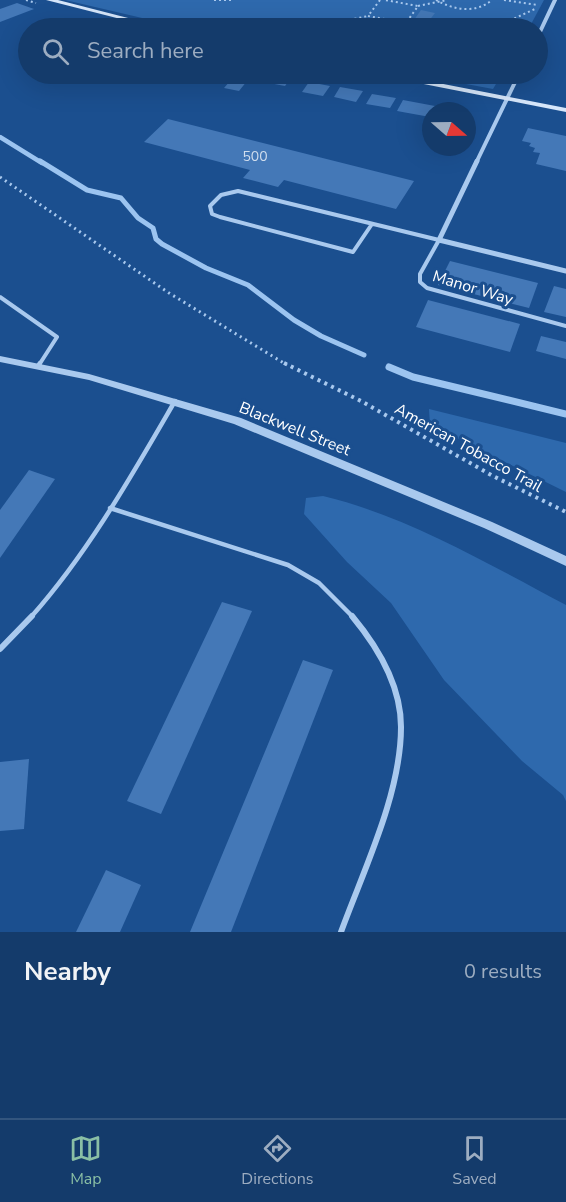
<!DOCTYPE html>
<html lang="en">
<head>
<meta charset="utf-8">
<style>
	:root { --surface:#143b6b; --page:#214673; --text:#f1f3f6; --muted:#9dadc1; --line:#33557e; --accent:#8abfa5 }
	body { margin:0; font-family:"Nunito Sans",sans-serif; background:var(--page); color:var(--text) }
	.compass { position:absolute; left:422px; top:102px; width:54px; height:54px; border-radius:50%; background:var(--surface); box-shadow:0 6px 24px #0002; rotate:110deg }
	.list { margin:0; padding:0; list-style:none }
	h2 { display:flex; justify-content:space-between; align-items:center; height:78px; margin:0; padding:0 24px; font-size:26px }
	h2 small { font-size:20px; font-weight:400; color:var(--muted) }
	.icon { flex:none; width:33px; height:33px; fill:none; stroke:currentColor; stroke-width:2; stroke-linecap:round; stroke-linejoin:round }
	.map { position:relative; flex:none; width:566px; height:932px; overflow:hidden }
	.search { position:absolute; background:var(--surface); box-shadow:0 6px 24px #0002; left:18px; right:18px; top:18px; height:66px; display:flex; align-items:center; gap:15px; box-sizing:border-box; padding:0 21px; border-radius:33px; color:var(--muted); font-size:22px }
	.sheet { height:186px; background:var(--surface) }
	nav { display:flex; justify-content:space-around; align-items:center; box-sizing:border-box; height:84px; border-top:2px solid var(--line); background:var(--surface); font-size:16px; color:var(--muted) }
	nav a { display:grid; justify-items:center; gap:3px }
	nav .on { color:var(--accent) }
	.map>svg:first-child { display:block }
</style>
</head>
<body>
<div class="map">
<svg width="566" height="932" viewBox="0 0 566 932">
	<rect width="100%" height="100%" fill="#1b4f8f"/>
	<g fill="#2e69ad">
		<path d="M65,0H544L529,28H185Z"/>
		<path d="M412,74H502L493,89Z"/>
		<path d="M429,409L566,443V492L430,425Z"/>
		<path d="M323,496C407,516 490,565 566,605V801L563,795L522,761L444,680L391,603L347,562L304,514L306,498Z"/>
	</g>
	<g fill="none" stroke-linecap="round" stroke-linejoin="round">
		<path stroke="#9cc4f0" stroke-width="4.5" d="M0,137L42,163"/>
		<path stroke="#9cc4f0" stroke-width="5" d="M40,161L87,190L121,198L138,218L153,228L156,239L162,244L206,268L248,285L294,320L321,336L364,355"/>
		<path stroke="#9cc4f0" stroke-width="7" d="M389,367L413,377L566,414"/>
	</g>
	<g fill="#4478b7">
		<path d="M17,3L34,9L0,22V9Z"/>
		<path d="M421,10L435,13L428,22L414,20Z"/>
		<path d="M203,74H219L216,76L210,75L203,84L196,82Z"/>
		<path d="M236,74H262L255,82L247,81L239,91L224,88Z"/>
		<path d="M270,74H286L293,75L285,86L264,82Z"/>
		<path d="M309,82L330,86L323,96L302,92Z"/>
		<path d="M340,87L363,91L356,102L334,97Z"/>
		<path d="M372,94L396,98L390,108L366,104Z"/>
		<path d="M403,100L435,106L430,117L397,111Z"/>
		<path d="M168,119L414,181L396,209L284,180L278,187L243,178L250,170L144,142Z"/>
		<path d="M528,128L566,136V171L536,164L540,153L533,152L535,148L529,146L531,143L522,141Z"/>
		<path d="M450,261L538,283L529,308L438,285Z"/>
		<path d="M554,286L566,289V317L544,312Z"/>
		<path d="M428,300L520,324L510,352L416,327Z"/>
		<path d="M541,336L566,342V359L536,351Z"/>
		<path d="M29,470L55,479L0,558V510Z"/>
		<path d="M222,602L252,611L161,814L127,801Z"/>
		<path d="M303,660L333,670L231,932H190Z"/>
		<path d="M29,759L24,829L0,831V762Z"/>
		<path d="M106,870L141,885L120,932H76Z"/>
	</g>
	<g fill="none" stroke-linecap="round" stroke-linejoin="round">
		<g stroke="#a9c9ee" stroke-width="2" stroke-dasharray="2 3" stroke-linecap="butt">
			<path d="M26,0L36,3"/>
			<path d="M214,0H231"/>
			<path d="M380,0L368,16L406,23L418,6L385,0"/>
			<path d="M436,0C454,10 475,14 492,0"/>
			<path d="M504,0L538,5"/>
			<path d="M418,6L447,0"/>
			<path d="M406,23L413,28"/>
			<path d="M327,28L330,24L368,16"/>
			<path d="M503,28L511,20L537,8"/>
			<path d="M344,74L371,79"/>
		</g>
		<path stroke="#a9c9ee" stroke-width="3" stroke-dasharray="2 4" stroke-linecap="butt" d="M0,177L169,293L287,365"/>
		<path stroke="#a9c9ee" stroke-width="4" stroke-dasharray="3 4.5" stroke-linecap="butt" d="M284,363L361,401L493,476L566,512"/>
		<g stroke="#a9c9ee" stroke-width="4">
			<path d="M372,224L353,252L220,217L212,214L210,206L221,195L238,191L439,240L420,274V282L427,288L566,326"/>
			<path d="M0,297L57,337L39,365"/>
		</g>
		<g stroke="#a9c9ee" stroke-width="4.5">
			<path d="M38,366L40,363"/>
			<path d="M110,508L288,565L319,583L353,617"/>
			<path d="M31,617C88,553 132,475 175,401"/>
		</g>
		<g stroke="#a9c9ee" stroke-width="6">
			<path d="M0,649L32,616"/>
			<path d="M341,932C364,869 401,794 401,727C401,686 377,646 352,616"/>
		</g>
		<g stroke="#a9c9ee" stroke-width="4">
			<path d="M538,36L555,0"/>
			<path d="M476,163L519,74"/>
		</g>
		<path stroke="#a9c9ee" stroke-width="5" d="M477,161L439,240L566,271"/>
		<path fill="#a9c9ee" fill-rule="evenodd" d="M0,356L89,374L241,418L492,522L566,556V566L484,528L234,424L89,380L0,362Z"/>
		<g fill="#d6e6fa" fill-rule="evenodd">
			<path d="M46,0H58L167,28H156Z"/>
			<path d="M379,74H392L566,108V112L383,76Z"/>
		</g>
	</g>
	<g text-anchor="middle" stroke-width="6" stroke-linejoin="round" paint-order="stroke">
		<g font-size="14" fill="#d0dded">
			<text x="255" y="161">500</text>
		</g>
		<g font-size="16" fill="#fff" stroke="#1b4f8f">
			<text transform="translate(473 287) rotate(17)" y="6">Manor Way</text>
			<text transform="translate(295 428) rotate(22)" y="6">Blackwell Street</text>
			<text transform="translate(469 447) rotate(29)" y="6">American Tobacco Trail</text>
		</g>
	</g>
</svg>
<svg class="compass" viewBox="-18 -18 36 36"><path d="M0-13l5 13h-10z" fill="#e53935"/><path d="M0 13l5-13h-10z" fill="#9dadc1"/></svg>
<div class="search"><svg class="icon" aria-label="search" viewBox="0 0 24 24"><circle cx="10" cy="10" r="6"/><path d="M15 15l6 6"/></svg>Search here</div>
</div>
<section class="sheet">
<h2>Nearby<small>0 results</small></h2>
<ul class="list">
</ul>
</section>
<nav>
<a class="on"><svg class="icon" aria-label="map" viewBox="0 0 24 24"><path d="M3 6l6-2 6 2 6-2v14l-6 2-6-2-6 2zM9 4v14M15 6v14"/></svg>Map</a>
<a><svg class="icon" aria-label="directions" viewBox="0 0 24 24"><path d="M12 3l9 9-9 9-9-9zM9 14v-3h6M13 9l2 2-2 2"/></svg>Directions</a>
<a><svg class="icon" aria-label="saved" viewBox="0 0 24 24"><path d="M7 4h10v16l-5-4-5 4z"/></svg>Saved</a>
</nav>
</body>
</html>
